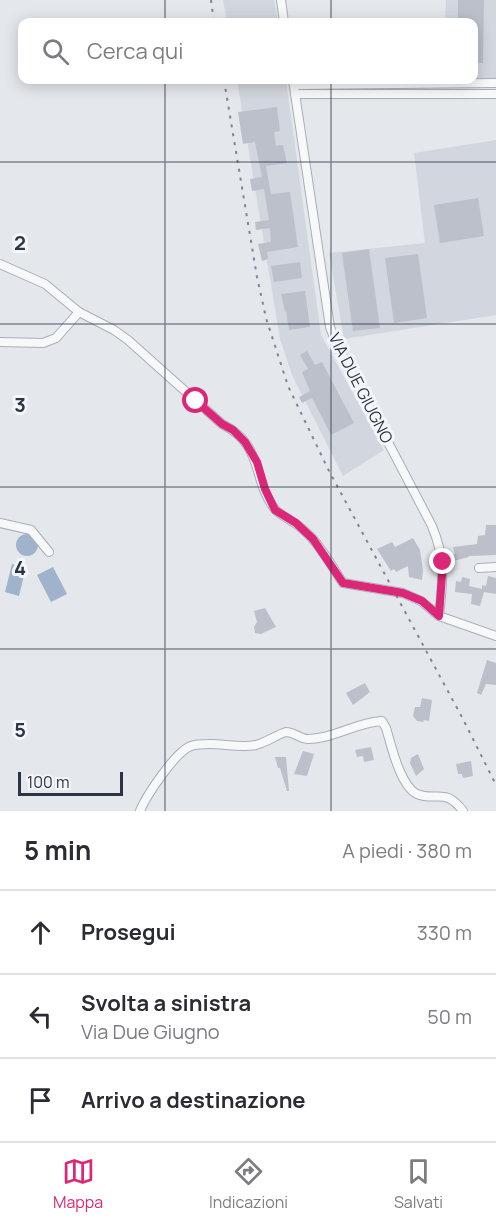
<!DOCTYPE html>
<html lang="it">
<head>
<meta charset="utf-8">
<style>
	:root { --surface:#fff; --page:#f2f2f3; --text:#2b2b33; --muted:#7c7c81; --line:#e1e1e2; --accent:#db2777 }
	body { margin:0; font-family:Manrope,sans-serif; background:var(--page); color:var(--text) }
	.scale { position:absolute; left:18px; bottom:15px; width:105px; box-sizing:border-box; padding-left:6px; border:3px solid #2b3445; border-top:0; font-size:16px; line-height:21px; white-space:nowrap; color:#2b3445; -webkit-text-stroke:4px #f4f6f9; paint-order:stroke }
	.stop { position:absolute; width:18px; height:18px; margin:-14px; border:4px solid #db2777; border-radius:50%; background:#fff }
	.stop.end { background:#db2777; border-color:#fff; box-shadow:0 2px 6px #0008 }
	.list { margin:0; padding:0; list-style:none }
	h2 { display:flex; justify-content:space-between; align-items:center; height:78px; margin:0; padding:0 24px; font-size:26px }
	h2 small { font-size:20px; font-weight:400; color:var(--muted) }
	.list li { display:grid; grid-template-columns:39px 1fr auto; gap:18px; align-items:center; box-sizing:border-box; height:84px; padding:0 24px; border-top:2px solid var(--line) }
	.list b { display:block; font-size:22px; white-space:nowrap }
	.list p { margin:0; font-size:20px; white-space:nowrap; color:var(--muted) }
	.list em { font-size:20px; font-style:normal; color:var(--muted) }
	.icon { flex:none; width:33px; height:33px; fill:none; stroke:currentColor; stroke-width:2; stroke-linecap:round; stroke-linejoin:round }
	.map { position:relative; flex:none; width:496px; height:811px; overflow:hidden }
	.search { position:absolute; background:var(--surface); box-shadow:0 3px 15px #0003; left:18px; right:18px; top:18px; height:66px; display:flex; align-items:center; gap:15px; box-sizing:border-box; padding:0 21px; border-radius:12px; color:var(--muted); font-size:22px }
	.sheet { height:330px; background:var(--surface) }
	nav { display:flex; justify-content:space-around; align-items:center; box-sizing:border-box; height:84px; border-top:2px solid var(--line); background:var(--surface); font-size:16px; color:var(--muted) }
	nav a { display:grid; justify-items:center; gap:3px }
	nav .on { color:var(--accent) }
	.map>svg:first-child { display:block }
</style>
</head>
<body>
<div class="map">
<svg width="496" height="811" viewBox="0 0 496 811">
	<rect width="100%" height="100%" fill="#e4e7ec"/>
	<g fill="#d2d6de">
		<path d="M223,0H274L278,22H227Z"/>
		<path d="M446,0H496V78H474V22H445Z"/>
		<path d="M237,80H286L321,335L384,450L343,476L292,375L280,339Z"/>
		<path d="M496,140V315L344,339L329,253L425,243L414,153Z"/>
	</g>
	<g fill="#9fb4cc">
		<circle cx="27" cy="545" r="11"/>
		<path d="M12,564L26,567L19,596L5,592Z"/>
		<path d="M53,567L67,594L51,602L37,575Z"/>
	</g>
	<g fill="#bbc0ca">
		<path d="M458,0H484L483,63H474V22H458Z"/>
		<path d="M277,107L280,131L274,132L276,146L283,145L287,163L266,166L271,194L290,192L298,247L267,252L268,259L262,261L258,244L271,242L270,228L256,230L255,222L269,220L264,189L252,191L250,179L262,177L255,142L243,144L238,112Z"/>
		<path d="M478,198L484,236L440,243L434,205Z"/>
		<path d="M369,249L380,328L353,331L342,253Z"/>
		<path d="M418,254L427,318L394,323L385,258Z"/>
		<path d="M300,262L302,278L274,282L271,266Z"/>
		<path d="M305,291L310,327L289,330L286,311L285,312L281,294Z"/>
		<path d="M307,351L315,365L322,362L354,423L331,435L312,398L302,403L299,397L310,391L302,372L308,369L300,355Z"/>
		<path d="M486,525H496V555L468,556L469,557L453,561L451,554H455L453,547L477,544L478,536L485,535Z"/>
		<path d="M413,538L420,550L423,570L422,580L409,577L408,566L396,572L394,569L391,571L377,549L392,542L395,547Z"/>
		<path d="M488,576L496,578V594L484,592L480,606L471,604L472,594L455,592L456,581L461,582L462,577L470,579L469,586L482,589V585L486,586Z"/>
		<path d="M265,608L276,627L261,634L255,633L254,627L257,622L254,611Z"/>
		<path d="M487,660L496,663V685L486,684L481,695L477,693Z"/>
		<path d="M365,683L370,692L353,705L346,693Z"/>
		<path d="M422,698L432,700L429,721L424,720L423,722L417,721L413,716L415,707H420Z"/>
		<path d="M371,747L374,760L364,762L363,756L357,757L355,750Z"/>
		<path d="M303,751L314,754L307,776L294,774Z"/>
		<path d="M418,754L424,769L416,776L410,763L411,758Z"/>
		<path d="M275,757H286L289,791H287L280,768H278Z"/>
		<path d="M471,761L473,776L463,778L462,774H458L456,764Z"/>
	</g>
	<g fill="none" stroke-linecap="round" stroke-linejoin="round">
		<g stroke="#a9aeb7" stroke-width="10">
			<g id="minor">
				<path d="M281,0L284,22"/>
				<path d="M293,80L330,327L337,345L432,526C446,560 443,580 439,616"/>
				<path d="M294,85L496,83"/>
				<path d="M295,94H496"/>
				<path d="M0,264L45,284L79,312L114,330L128,340L222,424C264,445 252,479 274,508C278,514 288,518 293,522C300,526 306,532 311,537C323,550 333,568 343,583L403,593L421,601L439,616L496,636"/>
				<path d="M0,342L43,343L56,338L79,312"/>
				<path d="M0,523L31,530L49,552"/>
				<path d="M479,568L496,567"/>
				<path d="M140,811C146,796 176,751 191,746C196,744 204,744 210,744C224,744 242,748 256,745C267,742 276,735 286,732C294,732 300,739 308,739C333,739 357,722 382,721L386,728C391,744 400,786 417,794C437,802 445,787 463,811"/>
			</g>
		</g>
		<use href="#minor" stroke="#f7f8fa" stroke-width="8"/>
		<g stroke="#7d8696" stroke-width="2" stroke-dasharray="3 6" stroke-linecap="butt">
			<path d="M211,0L214,22"/>
			<path d="M224,80L257,277L266,318L288,386L328,469L464,721L496,785"/>
		</g>
	</g>
	<g fill="none" stroke-linecap="round" stroke-linejoin="round">
		<path stroke="#db2777" stroke-width="8" d="M196,401L222,424L233,430L245,442L257,462L265,489L275,510L296,523L313,539L343,583L403,593L422,601L439,616L443,562"/>
	</g>
	<path fill="none" stroke="#2b3445" stroke-width="1.5" stroke-opacity="0.55" d="M165,0V22M331,0V22M165,80V811M331,80V811M0,162H496M0,324H496M0,487H496M0,649H496"/>
	<g text-anchor="middle" stroke-width="6" stroke-linejoin="round" paint-order="stroke">
		<g font-size="16" fill="#2b3445" stroke="#f4f6f9">
			<text transform="translate(361 388) rotate(63)" y="6">VIA DUE GIUGNO</text>
		</g>
	</g>
	<g font-size="20" text-anchor="middle" font-weight="bold" fill="#2b3445" stroke="#f4f6f9" stroke-width="6" stroke-linejoin="round" paint-order="stroke">
		<text x="20" y="250">2</text>
		<text x="20" y="412">3</text>
		<text x="20" y="575">4</text>
		<text x="20" y="737">5</text>
	</g>
</svg>
<div class="scale">100 m</div>
<div class="stop" style="left:196px;top:401px"></div>
<div class="stop end" style="left:443px;top:562px"></div>
<div class="search"><svg class="icon" aria-label="search" viewBox="0 0 24 24"><circle cx="10" cy="10" r="6"/><path d="M15 15l6 6"/></svg>Cerca qui</div>
</div>
<section class="sheet">
<h2>5 min<small>A piedi · 380 m</small></h2>
<ul class="list">
<li><svg class="icon" aria-label="ahead" viewBox="0 0 24 24"><path d="M12 20V5M6 11l6-6 6 6"/></svg><div><b>Prosegui</b></div><em>330 m</em></li>
<li><svg class="icon" aria-label="left" viewBox="0 0 24 24"><path d="M17 20v-9H6M10 6l-5 5 5 5"/></svg><div><b>Svolta a sinistra</b><p>Via Due Giugno</p></div><em>50 m</em></li>
<li><svg class="icon" aria-label="arrive" viewBox="0 0 24 24"><path d="M6 21V4h12l-3 4 3 4H6"/></svg><div><b>Arrivo a destinazione</b></div></li>
</ul>
</section>
<nav>
<a class="on"><svg class="icon" aria-label="map" viewBox="0 0 24 24"><path d="M3 6l6-2 6 2 6-2v14l-6 2-6-2-6 2zM9 4v14M15 6v14"/></svg>Mappa</a>
<a><svg class="icon" aria-label="directions" viewBox="0 0 24 24"><path d="M12 3l9 9-9 9-9-9zM9 14v-3h6M13 9l2 2-2 2"/></svg>Indicazioni</a>
<a><svg class="icon" aria-label="saved" viewBox="0 0 24 24"><path d="M7 4h10v16l-5-4-5 4z"/></svg>Salvati</a>
</nav>
</body>
</html>
